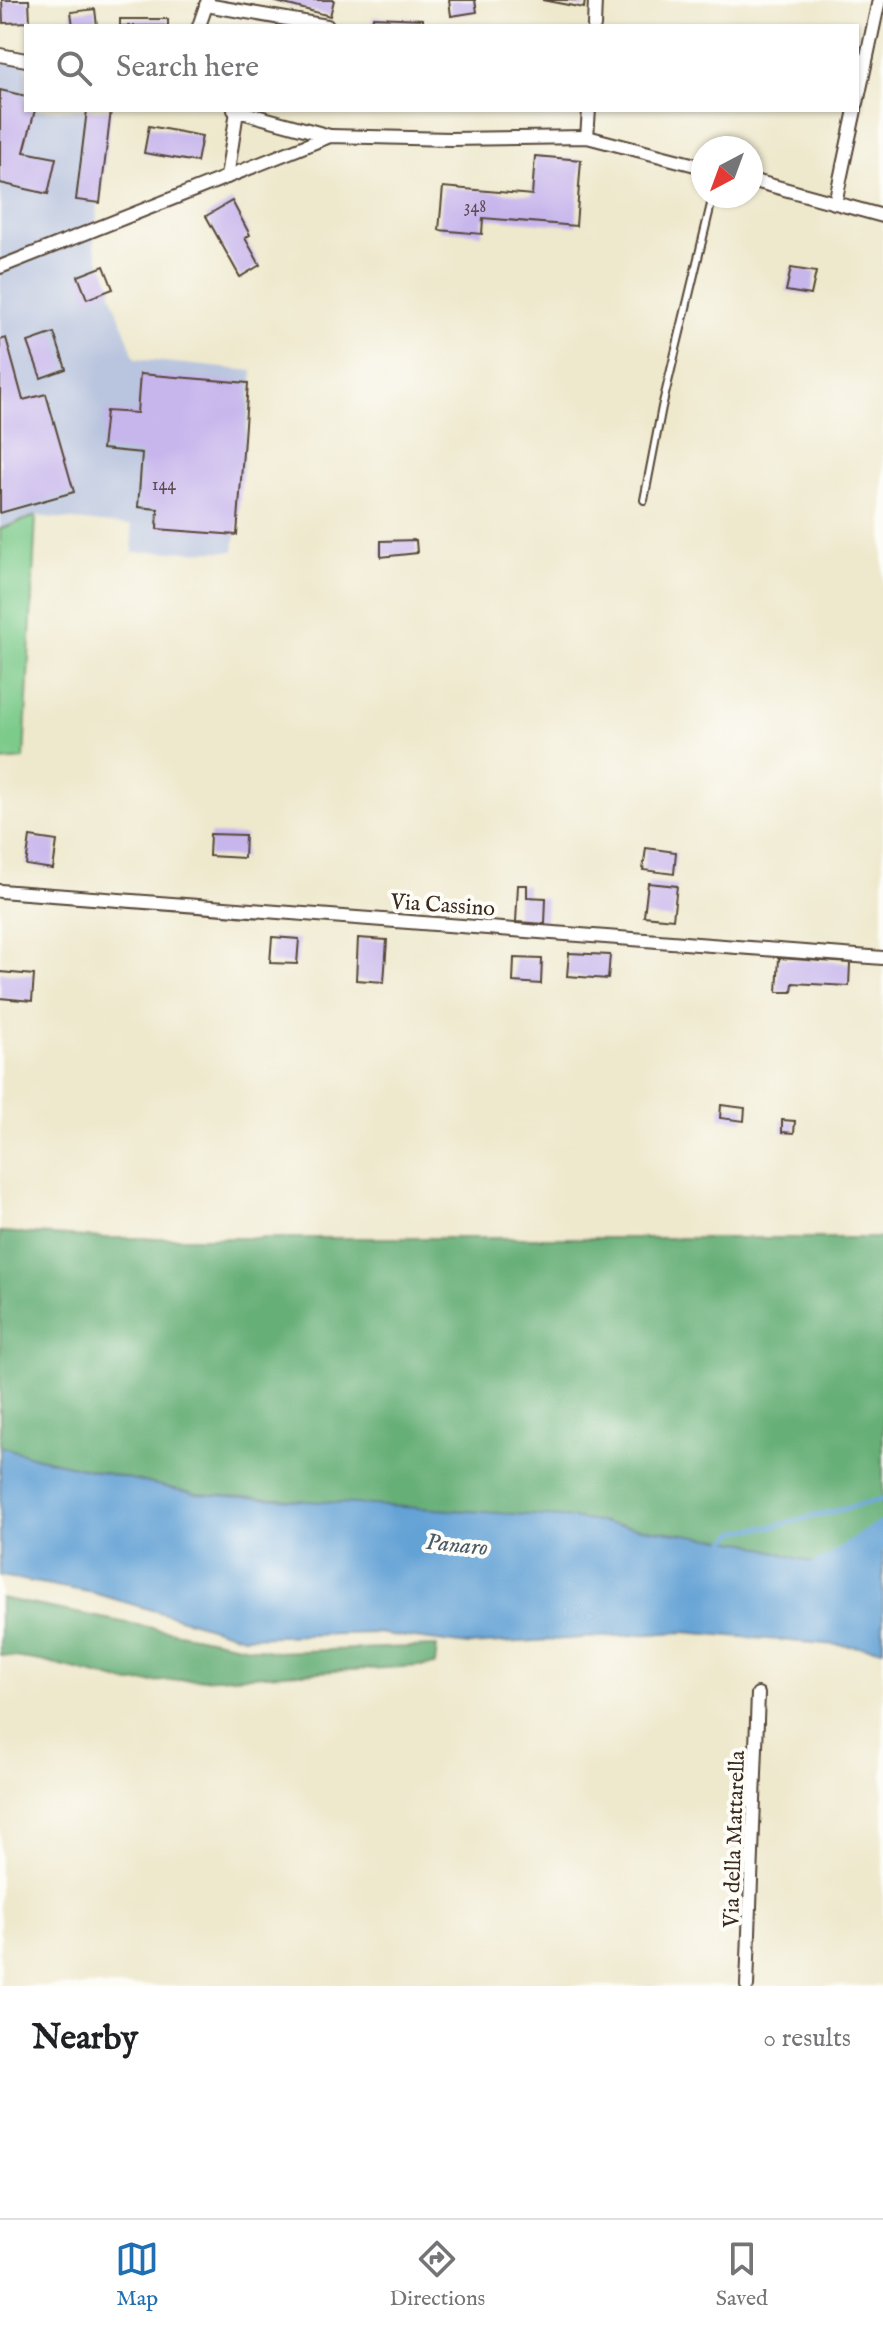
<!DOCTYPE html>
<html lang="en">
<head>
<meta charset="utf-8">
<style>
	:root { --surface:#fff; --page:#f6f6f6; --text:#202124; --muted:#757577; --line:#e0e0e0; --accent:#1f6fb2 }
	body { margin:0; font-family:"IM FELL English",serif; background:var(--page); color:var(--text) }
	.compass { position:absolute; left:691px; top:136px; width:72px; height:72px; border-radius:50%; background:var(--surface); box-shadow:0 2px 6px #0004; rotate:221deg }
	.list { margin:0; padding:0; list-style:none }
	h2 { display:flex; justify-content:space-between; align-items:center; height:104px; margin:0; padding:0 32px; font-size:34px }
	h2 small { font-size:26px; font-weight:400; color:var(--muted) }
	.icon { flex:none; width:44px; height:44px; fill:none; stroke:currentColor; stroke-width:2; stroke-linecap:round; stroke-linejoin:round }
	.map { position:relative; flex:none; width:883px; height:1986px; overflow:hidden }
	.search { position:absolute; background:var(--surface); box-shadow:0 2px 6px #0004; left:24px; right:24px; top:24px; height:88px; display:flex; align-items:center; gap:20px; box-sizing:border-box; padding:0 28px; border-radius:0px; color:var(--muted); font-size:30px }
	.sheet { height:232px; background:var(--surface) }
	nav { display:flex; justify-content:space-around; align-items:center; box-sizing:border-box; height:112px; border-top:2px solid var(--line); background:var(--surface); font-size:22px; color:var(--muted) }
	nav a { display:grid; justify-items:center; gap:4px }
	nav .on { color:var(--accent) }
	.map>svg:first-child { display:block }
</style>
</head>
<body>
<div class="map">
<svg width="883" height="1986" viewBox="0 0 883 1986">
	<rect width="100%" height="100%" fill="#fdfcf7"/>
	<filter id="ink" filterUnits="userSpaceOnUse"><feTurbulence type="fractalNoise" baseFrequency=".0125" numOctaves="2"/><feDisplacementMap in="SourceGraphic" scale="16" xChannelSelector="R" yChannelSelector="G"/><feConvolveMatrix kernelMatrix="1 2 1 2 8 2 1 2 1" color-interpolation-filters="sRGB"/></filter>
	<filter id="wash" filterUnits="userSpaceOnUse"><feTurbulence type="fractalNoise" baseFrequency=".006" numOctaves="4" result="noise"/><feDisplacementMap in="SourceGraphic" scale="32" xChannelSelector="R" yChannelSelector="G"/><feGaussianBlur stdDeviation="1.8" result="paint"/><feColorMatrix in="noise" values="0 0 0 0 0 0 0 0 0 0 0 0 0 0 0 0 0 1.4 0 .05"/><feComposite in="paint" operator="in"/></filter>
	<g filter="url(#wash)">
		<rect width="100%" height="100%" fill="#eee8cc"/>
		<path fill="#b9c4de" d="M0,54L26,61V110H107L94,245L135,359L253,371L234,551L133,552L131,526L36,516L0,529Z"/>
		<path fill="#7dcb8b" stroke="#5c7a54" stroke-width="2" d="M36,516L24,759L0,761V529Z"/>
		<g fill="#66af77" stroke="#506c4a" stroke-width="2">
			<path d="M0,1232L103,1238H883V1535L832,1569L747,1543L305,1501L196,1494L34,1457L0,1446Z"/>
			<path d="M0,1598L275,1652L437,1646L435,1665L130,1683L41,1661L0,1655Z"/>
		</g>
		<path fill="#63a2d5" stroke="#4f667a" stroke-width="2" d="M0,1446L34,1457L196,1494L563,1517L747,1543L832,1569L883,1535V1649L683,1632L468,1645L376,1633L243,1637L94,1593L0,1576Z"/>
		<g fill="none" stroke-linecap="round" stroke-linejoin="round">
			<path stroke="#63a2d5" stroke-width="5" d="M724,1543L737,1531L775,1526L883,1499"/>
			<path stroke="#63a2d5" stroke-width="28" d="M798,1586L832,1569L883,1535"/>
		</g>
		<g id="blocks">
			<g fill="#c7b6ec">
				<path d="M2,0H29L30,22L3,23Z"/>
				<path d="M269,0H334L330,16Z"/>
				<path d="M449,0H475L477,12L451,16Z"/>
				<path d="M542,0H585L584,8Z"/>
				<path d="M95,9L97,26H73L71,12Z"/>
				<path d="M373,17L423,19V26H372Z"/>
				<rect x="120" y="19" width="48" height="7"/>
				<path d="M0,90L26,96V110H35L24,152L56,158L48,194L0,183Z"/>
				<path d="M87,110H111L100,203L76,200Z"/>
				<path d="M149,126L202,136L197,162L144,153Z"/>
				<path d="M535,156L581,160L576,226L483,218L482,234L439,230L443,187L532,195Z"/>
				<path d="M232,201L250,235L245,238L260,265L240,277L206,216Z"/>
				<path d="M104,266L113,289L87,299L78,276Z"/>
				<path d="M791,268L816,272L811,295L786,291Z"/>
				<path d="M54,333L66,369L41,378L28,342Z"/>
				<path d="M6,338L23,400L46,394L74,492L0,513V340Z"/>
				<path d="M140,374L248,383L237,535L157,529L158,509L138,507L142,453L102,449L106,411L137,413Z"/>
				<path d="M416,540L417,553L381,557V541Z"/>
				<path d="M210,834L245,835L244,858L209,856Z"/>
				<path d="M30,837L57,841L53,869L26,865Z"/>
				<path d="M646,848L676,852L674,874L643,870Z"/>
				<path d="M648,883L677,886L673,919L644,916Z"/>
				<path d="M518,885H527V897L546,898L545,924L516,922Z"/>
				<path d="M272,937L299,939L297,964L270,963Z"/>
				<path d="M358,938L387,940L384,982L356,980Z"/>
				<path d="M569,953L610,955L608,979L567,976Z"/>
				<path d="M514,958L542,959L541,984L513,982Z"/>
				<path d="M779,958L850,963L849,986L793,983L792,992H777Z"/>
				<path d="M0,972L34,975L32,1001L0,998Z"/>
				<path d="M721,1105L745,1108L744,1121L720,1118Z"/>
				<path d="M782,1120L795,1121L794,1133L782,1132Z"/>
			</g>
		</g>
	</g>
	<g filter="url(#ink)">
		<use href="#blocks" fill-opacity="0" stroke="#564638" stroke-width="2"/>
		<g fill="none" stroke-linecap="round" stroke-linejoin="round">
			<g stroke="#564638" stroke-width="10">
				<path id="service" d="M644,500L662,407L713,196"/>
			</g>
			<g stroke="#564638" stroke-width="16">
				<g id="minor">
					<path d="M206,5L327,26"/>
					<path d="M199,26L208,0"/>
					<path d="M594,26L595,0"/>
					<path d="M0,55L26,60"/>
					<path d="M857,103L879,0"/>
					<path d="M234,110L330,136"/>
					<path d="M587,137L589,110"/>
					<path d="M227,177L237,111"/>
					<path d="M751,180L883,216"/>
					<path d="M835,203L855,110"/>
					<path d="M0,267L330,136L450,139L587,137L703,167"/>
					<path d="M0,891L883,958"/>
					<path d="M747,1986L758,1694"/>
				</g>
			</g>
			<use href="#service" stroke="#fff" stroke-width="6"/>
			<use href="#minor" stroke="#fff" stroke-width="12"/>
		</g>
	</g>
	<g text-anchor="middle" stroke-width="8" stroke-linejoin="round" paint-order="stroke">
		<g font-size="18" fill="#5e4d52">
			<text x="475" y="212">348</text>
			<text x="164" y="490">144</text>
		</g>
		<g font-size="22" fill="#3b2a1e" stroke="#fdfcf7">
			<text transform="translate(443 904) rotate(4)" y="8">Via Cassino</text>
			<text transform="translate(733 1839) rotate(-88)" y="8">Via della Mattarella</text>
		</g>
		<g font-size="24" font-style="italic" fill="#4b5a67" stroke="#fdfcf7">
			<text transform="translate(457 1544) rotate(6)" y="8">Panaro</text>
		</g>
	</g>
</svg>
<svg class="compass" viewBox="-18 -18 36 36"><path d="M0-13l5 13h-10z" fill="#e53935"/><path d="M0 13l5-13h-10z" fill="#757577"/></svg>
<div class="search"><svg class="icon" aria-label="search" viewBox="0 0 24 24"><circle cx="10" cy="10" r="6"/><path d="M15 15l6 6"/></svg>Search here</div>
</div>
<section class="sheet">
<h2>Nearby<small>0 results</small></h2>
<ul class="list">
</ul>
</section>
<nav>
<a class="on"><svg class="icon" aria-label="map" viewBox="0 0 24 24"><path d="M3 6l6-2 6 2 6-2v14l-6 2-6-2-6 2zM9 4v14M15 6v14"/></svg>Map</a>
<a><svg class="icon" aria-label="directions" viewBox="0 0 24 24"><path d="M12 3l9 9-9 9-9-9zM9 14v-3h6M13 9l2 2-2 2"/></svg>Directions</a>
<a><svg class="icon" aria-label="saved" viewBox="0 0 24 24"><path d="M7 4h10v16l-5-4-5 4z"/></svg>Saved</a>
</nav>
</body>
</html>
